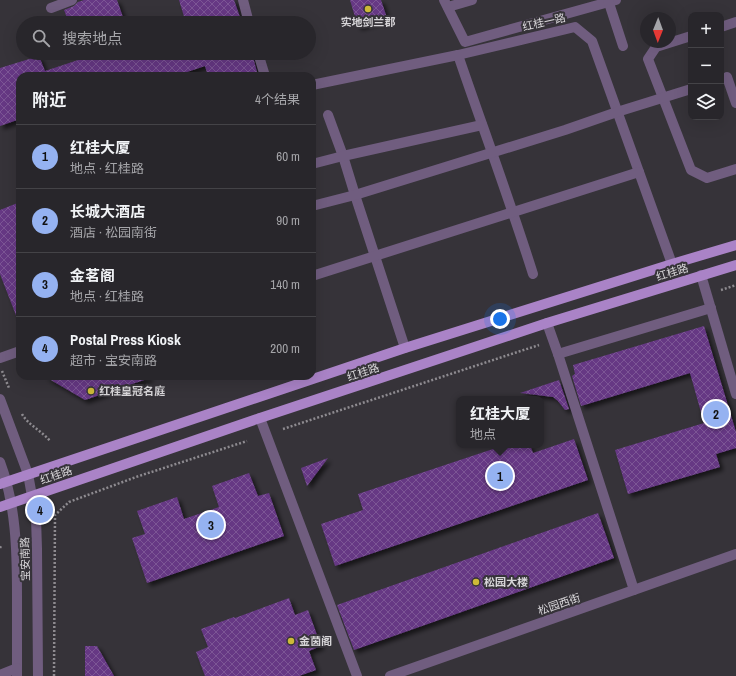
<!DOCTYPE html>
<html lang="zh">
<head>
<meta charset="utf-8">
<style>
	:root { --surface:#28262b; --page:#343237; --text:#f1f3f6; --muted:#a5a5a9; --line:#444347; --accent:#95b2f1 }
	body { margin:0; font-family:"Archivo Narrow","Noto Sans SC",sans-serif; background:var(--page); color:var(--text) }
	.controls { position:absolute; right:12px; top:12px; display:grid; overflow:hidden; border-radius:8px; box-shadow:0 4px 16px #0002 }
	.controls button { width:36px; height:36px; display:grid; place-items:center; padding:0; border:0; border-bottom:1px solid var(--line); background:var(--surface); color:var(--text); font:20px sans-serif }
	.compass { position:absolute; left:640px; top:12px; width:36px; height:36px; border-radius:50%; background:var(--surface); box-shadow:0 4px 16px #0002; rotate:181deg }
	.you { position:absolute; left:500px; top:319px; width:14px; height:14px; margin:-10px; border:3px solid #fff; border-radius:50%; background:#1a73e8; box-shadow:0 0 0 6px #1a73e833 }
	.badge { display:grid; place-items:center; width:26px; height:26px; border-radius:50%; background:var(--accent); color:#111; font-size:13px; font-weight:700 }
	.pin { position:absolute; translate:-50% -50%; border:2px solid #fff; box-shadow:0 1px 4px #0006 }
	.popup { position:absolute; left:456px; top:396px; width:88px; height:52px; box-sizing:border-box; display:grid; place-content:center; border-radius:8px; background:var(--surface); filter:drop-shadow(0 1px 3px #0005); font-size:13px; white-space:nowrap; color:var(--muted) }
	.popup b { font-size:15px; color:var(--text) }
	.popup::after { content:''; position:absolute; left:50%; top:100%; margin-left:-8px; border:8px solid transparent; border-top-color:var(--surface) }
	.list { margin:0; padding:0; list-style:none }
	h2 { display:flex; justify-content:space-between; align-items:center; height:52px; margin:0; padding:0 16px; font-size:17px }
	h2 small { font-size:13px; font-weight:400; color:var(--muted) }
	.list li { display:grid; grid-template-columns:26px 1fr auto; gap:12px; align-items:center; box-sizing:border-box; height:64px; padding:0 16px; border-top:1px solid var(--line) }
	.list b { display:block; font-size:15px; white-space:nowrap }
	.list p { margin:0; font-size:13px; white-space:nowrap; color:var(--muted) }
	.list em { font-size:13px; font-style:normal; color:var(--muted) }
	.icon { flex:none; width:22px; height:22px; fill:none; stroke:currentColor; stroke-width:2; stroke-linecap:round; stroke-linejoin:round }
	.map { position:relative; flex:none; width:736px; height:676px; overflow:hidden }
	.search { position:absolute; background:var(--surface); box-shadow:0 4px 16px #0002; left:16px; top:16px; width:300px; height:44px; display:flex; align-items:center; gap:10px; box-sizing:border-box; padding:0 14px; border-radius:22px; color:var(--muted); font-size:15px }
	.panel { position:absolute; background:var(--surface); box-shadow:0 4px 16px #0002; left:16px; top:72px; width:300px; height:308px; border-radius:12px }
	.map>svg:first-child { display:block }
</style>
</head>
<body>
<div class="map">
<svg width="736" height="676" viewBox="0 0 736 676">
	<defs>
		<pattern id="building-cross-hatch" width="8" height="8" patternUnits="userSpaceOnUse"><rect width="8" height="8" fill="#663984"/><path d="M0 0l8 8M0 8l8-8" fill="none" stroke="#7b5595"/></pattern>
		<filter id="shadow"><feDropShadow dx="3.5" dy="3.5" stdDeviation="2" flood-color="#0009"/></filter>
	</defs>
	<rect width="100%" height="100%" fill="#363339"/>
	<g fill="url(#building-cross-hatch)" filter="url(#shadow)">
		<path d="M84,0H117L125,23H69L64,10L74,6L78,2Z"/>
		<path d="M179,0H234L242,23H186Z"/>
		<path d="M350,0H381L387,18L358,27Z"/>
		<path d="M78,53H252L258,76H208L205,66L175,76H20V119L0,126V68L39,56L45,71L81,59Z"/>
		<path d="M20,202V323H19L0,274V210Z"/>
		<path d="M704,326L736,432V448L716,454L720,467L628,494L615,450L704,423L690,373L581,406L572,376L575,374L573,365Z"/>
		<path d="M44,376H149L150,378L85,400Z"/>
		<path d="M559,380L569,409L565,410L558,401L553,397L520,393Z"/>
		<path d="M574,439L588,480L335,566L321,524L363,510L358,494L505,445H530L533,453Z"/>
		<path d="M328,458L307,486L301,468Z"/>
		<path d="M249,473L258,496L269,493L284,536L147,583L132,538L145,534L137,511L177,497L184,519L219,507L212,486Z"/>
		<path d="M598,513L614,558L354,650L337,605Z"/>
		<path d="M289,598L295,615L308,610L321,646L309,651L316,670L299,676H205L196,652L208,647L201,629L234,617L235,618Z"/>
		<path d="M85,646H97L114,676H85Z"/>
	</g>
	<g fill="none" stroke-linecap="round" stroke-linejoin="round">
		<g stroke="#8e8b90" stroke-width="2.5" stroke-dasharray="2 2" stroke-linecap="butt">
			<path d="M721,290L736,285"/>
			<path d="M2,371L9,388"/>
			<path d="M22,414C28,425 42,431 50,441"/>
			<path d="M283,429L539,345"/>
			<path d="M0,548L1,546"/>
			<path d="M54,676L55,515L69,502L136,477L247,441"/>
		</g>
		<g stroke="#705d7f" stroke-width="10">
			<path d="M243,0L249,23"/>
			<path d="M444,0L465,42L616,0"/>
			<path d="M608,0L623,46"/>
			<path d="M448,7L472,0"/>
			<path d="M51,8L72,0"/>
			<path d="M721,27L736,22"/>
			<path d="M691,36L656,47L648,59L691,170L707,178L736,169"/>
			<path d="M258,53L265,76"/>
			<path d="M458,55C483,128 510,201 533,274"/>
			<path d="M727,77L736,103"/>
			<path d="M312,85L458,55L575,27L592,41L672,264"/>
			<path d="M328,115L343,156L355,195L405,348"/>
			<path d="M312,164L343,156L482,125"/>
			<path d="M312,206L355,195L565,130L617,112L691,89"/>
			<path d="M701,275L736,394"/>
			<path d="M312,276L639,172"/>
			<path d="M547,323L558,354L634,590"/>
			<path d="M558,354L711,308"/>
			<path d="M0,358L20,351"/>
			<path d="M0,399L28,474L36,518L37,549L38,676"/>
			<path d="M260,418L357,676"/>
			<path d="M0,462C16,505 17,550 17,596C17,623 17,649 17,676"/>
			<path d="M0,675L17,668"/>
			<path d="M390,676L736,554"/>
		</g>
		<g stroke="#aa83c7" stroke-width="10">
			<path d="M0,484L405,348L672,264L736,245"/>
			<path d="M0,507L260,418L547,323L736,265"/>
		</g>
	</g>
	<g fill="#cdb938" stroke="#363339" stroke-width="1.5">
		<circle cx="368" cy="9" r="4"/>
		<circle cx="91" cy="391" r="4"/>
		<circle cx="476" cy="582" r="4"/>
		<circle cx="291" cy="641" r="4"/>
	</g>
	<g text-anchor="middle" stroke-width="4" stroke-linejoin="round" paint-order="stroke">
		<g font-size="11" font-weight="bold" fill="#d8d6d9" stroke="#363339" text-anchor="start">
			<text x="368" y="26" text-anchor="middle">实地剑兰郡</text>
			<text x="99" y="395">红桂皇冠名庭</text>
			<text x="484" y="586">松园大楼</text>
			<text x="299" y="645">金茵阁</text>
		</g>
		<g font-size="11" fill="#d8d6d9" stroke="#363339">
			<text transform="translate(544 22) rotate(-13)" y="4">红桂一路</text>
			<text transform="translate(672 272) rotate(-17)" y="4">红桂路</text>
			<text transform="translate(363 372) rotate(-18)" y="4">红桂路</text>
			<text transform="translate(56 475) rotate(-19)" y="4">红桂路</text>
			<text transform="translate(25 559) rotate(-91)" y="4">宝安南路</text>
			<text transform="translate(559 604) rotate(-19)" y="4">松园西街</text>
		</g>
	</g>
</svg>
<div class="controls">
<button>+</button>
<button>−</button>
<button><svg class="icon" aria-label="layers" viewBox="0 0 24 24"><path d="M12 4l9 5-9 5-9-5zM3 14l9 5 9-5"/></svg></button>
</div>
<svg class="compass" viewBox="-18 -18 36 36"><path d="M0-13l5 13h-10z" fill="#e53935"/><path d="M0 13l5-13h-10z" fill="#a5a5a9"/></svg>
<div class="you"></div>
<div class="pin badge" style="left:500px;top:476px">1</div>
<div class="popup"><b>红桂大厦</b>地点</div>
<div class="pin badge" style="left:716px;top:414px">2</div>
<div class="pin badge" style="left:211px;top:525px">3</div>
<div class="pin badge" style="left:40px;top:510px">4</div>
<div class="search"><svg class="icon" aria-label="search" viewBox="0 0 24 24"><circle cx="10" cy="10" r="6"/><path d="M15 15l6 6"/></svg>搜索地点</div>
<section class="panel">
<h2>附近<small>4个结果</small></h2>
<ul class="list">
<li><span class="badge">1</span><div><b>红桂大厦</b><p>地点 · 红桂路</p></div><em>60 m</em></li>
<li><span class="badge">2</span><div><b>长城大酒店</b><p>酒店 · 松园南街</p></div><em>90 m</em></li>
<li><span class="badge">3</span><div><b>金茗阁</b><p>地点 · 红桂路</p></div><em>140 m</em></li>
<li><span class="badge">4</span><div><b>Postal Press Kiosk</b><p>超市 · 宝安南路</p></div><em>200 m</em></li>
</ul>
</section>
</div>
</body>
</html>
